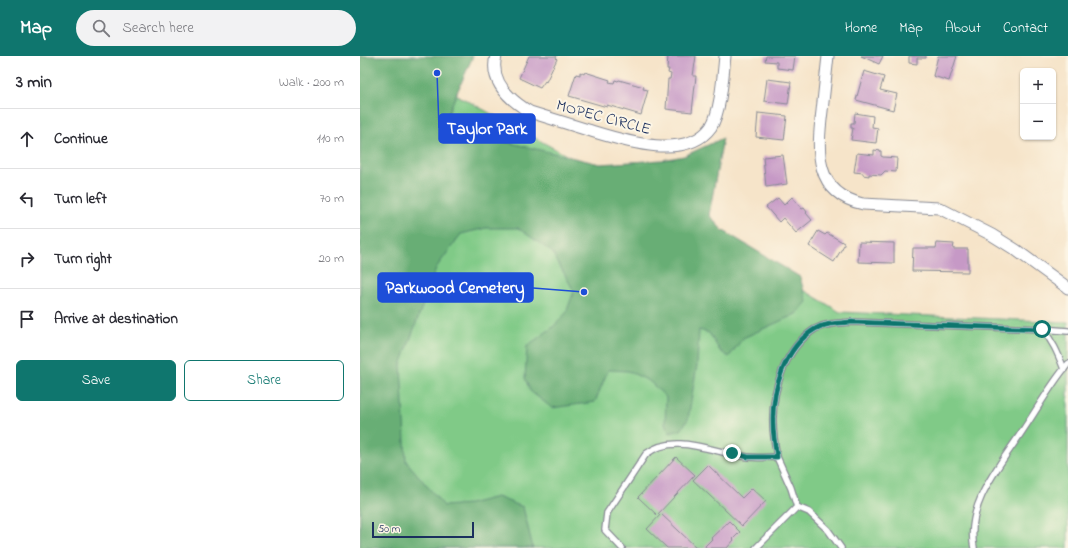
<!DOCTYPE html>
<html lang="en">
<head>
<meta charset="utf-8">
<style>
	:root { --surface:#fff; --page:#f2f2f3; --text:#2b2b33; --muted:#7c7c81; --line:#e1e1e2; --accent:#0f766e }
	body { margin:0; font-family:"Indie Flower",sans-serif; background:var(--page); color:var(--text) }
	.controls { position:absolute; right:12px; top:12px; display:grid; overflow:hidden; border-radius:6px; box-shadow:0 1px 3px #0004 }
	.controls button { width:36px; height:36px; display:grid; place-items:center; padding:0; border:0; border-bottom:1px solid var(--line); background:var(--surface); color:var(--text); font:20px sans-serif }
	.scale { position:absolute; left:12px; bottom:10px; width:102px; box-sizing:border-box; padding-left:4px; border:2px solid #1b2f5e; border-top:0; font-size:11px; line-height:14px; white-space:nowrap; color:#1b2f5e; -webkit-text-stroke:3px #fcf5e5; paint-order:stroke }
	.stop { position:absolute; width:12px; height:12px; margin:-9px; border:3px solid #0f766e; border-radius:50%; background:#fff }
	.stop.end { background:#0f766e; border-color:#fff; box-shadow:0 1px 4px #0008 }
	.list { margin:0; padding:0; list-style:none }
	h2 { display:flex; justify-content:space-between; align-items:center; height:52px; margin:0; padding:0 16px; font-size:17px }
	h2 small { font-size:13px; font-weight:400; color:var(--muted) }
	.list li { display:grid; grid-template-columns:26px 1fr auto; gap:12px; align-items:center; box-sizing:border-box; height:60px; padding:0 16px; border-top:1px solid var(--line) }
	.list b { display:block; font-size:15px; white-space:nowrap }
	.list em { font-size:13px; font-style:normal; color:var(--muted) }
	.actions { display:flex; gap:8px; padding:12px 16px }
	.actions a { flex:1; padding:9px 0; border:1px solid var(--accent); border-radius:6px; text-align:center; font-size:14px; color:var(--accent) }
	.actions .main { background:var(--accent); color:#fff }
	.icon { flex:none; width:22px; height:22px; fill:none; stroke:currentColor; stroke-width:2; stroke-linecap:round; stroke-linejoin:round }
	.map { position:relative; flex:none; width:708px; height:492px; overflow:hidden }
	header { display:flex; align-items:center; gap:24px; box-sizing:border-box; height:56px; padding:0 20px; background:var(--accent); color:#fff }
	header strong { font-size:19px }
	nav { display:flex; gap:22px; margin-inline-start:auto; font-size:14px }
	.search { width:280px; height:36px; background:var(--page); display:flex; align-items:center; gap:10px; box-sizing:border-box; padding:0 14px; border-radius:22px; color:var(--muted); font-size:15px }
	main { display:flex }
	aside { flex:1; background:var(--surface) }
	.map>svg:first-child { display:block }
</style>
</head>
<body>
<header>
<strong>Map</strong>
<div class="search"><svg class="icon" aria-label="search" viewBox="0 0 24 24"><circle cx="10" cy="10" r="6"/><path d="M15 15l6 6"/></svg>Search here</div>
<nav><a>Home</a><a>Map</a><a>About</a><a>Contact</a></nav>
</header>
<main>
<aside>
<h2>3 min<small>Walk · 200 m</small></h2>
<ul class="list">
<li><svg class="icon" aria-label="ahead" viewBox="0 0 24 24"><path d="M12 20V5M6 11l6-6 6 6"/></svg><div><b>Continue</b></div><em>110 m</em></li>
<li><svg class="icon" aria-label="left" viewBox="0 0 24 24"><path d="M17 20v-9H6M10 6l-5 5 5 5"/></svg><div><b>Turn left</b></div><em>70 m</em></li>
<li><svg class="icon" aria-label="right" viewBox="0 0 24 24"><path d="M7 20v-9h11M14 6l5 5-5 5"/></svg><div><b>Turn right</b></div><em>20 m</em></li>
<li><svg class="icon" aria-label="arrive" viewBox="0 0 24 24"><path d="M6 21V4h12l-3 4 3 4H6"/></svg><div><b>Arrive at destination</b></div></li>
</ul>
<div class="actions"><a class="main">Save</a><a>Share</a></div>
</aside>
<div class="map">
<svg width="708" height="492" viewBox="0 0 708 492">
	<rect width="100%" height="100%" fill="#fcf5e5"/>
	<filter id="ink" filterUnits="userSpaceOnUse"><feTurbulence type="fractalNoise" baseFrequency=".025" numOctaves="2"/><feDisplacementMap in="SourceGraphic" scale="8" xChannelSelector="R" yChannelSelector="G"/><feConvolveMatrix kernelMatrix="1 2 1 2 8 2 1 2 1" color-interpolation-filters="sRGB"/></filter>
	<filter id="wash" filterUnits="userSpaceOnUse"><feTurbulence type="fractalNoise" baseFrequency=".012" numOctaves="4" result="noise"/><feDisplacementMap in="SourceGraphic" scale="16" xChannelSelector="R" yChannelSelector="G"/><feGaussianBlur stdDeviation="0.9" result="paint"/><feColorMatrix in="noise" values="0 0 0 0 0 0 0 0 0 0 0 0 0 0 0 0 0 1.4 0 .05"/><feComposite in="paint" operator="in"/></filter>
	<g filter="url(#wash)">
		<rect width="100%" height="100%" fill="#f6e4c9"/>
		<path fill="#80ca87" stroke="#4e7c72" d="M0,0L88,34L366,187L480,256L708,266V492H0Z"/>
		<path fill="#68ae74" stroke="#426e69" d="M0,0H113L82,71L240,108L302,104L324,100L363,82L349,159L362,174L440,221L447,246L436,258L383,282L369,301L360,295L349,277L339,274L337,309L328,363L321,374L310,377L305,368L306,341L289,325L268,315L248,314L235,346L192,352L170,335L165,322L167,290L193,271L206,257L214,235L192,196L158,172H126L101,178L76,212L41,309L46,405L84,450L109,448L137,441L163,451L173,492H0Z"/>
		<g id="blocks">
			<g fill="#c699c6">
				<path d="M169,0H197L196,2L197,3L186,26L185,25L180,32L159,22Z"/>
				<path d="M308,0H336L333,20H336L332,56L306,53L308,23H310L311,18L308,17L309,13H307Z"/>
				<path d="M406,0H435L433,14L417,12V6L405,5Z"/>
				<path d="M501,0H523L519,8Z"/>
				<path d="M549,0H566V2H557V8L549,7Z"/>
				<path d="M578,0H597L589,25L573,20Z"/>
				<path d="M504,15L524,21L520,34L537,38L533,54L496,44Z"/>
				<path d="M220,16L224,18L225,16L250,24L249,26L254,27L255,24L258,25L259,24L284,31L283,33L288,34L281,59L247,49V51L209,40L216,18L220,19Z"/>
				<path d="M407,23L431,26L428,48L404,45Z"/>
				<path d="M398,57L427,60L424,84L396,81Z"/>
				<path d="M495,57L513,60L512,71L518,72L516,87L491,84L493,72H491V67H494Z"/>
				<path d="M514,94L521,95V100L523,101L537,102L536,116L525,115L521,119L509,118V120L503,119V117L494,116L497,97L514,99Z"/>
				<path d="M423,99L427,128L406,131L403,101Z"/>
				<path d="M432,141L442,153L444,152L447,156L446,157L452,164L436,177L423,162L419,166L406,151L418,142L424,149Z"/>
				<path d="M458,175L465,179L467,177L484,187V189L474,206L449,190Z"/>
				<path d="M499,186L534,187V207L498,206Z"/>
				<path d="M577,187L594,188L593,193H608V216L552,215L553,192H576Z"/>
				<path d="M316,401L335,419L297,459L278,441Z"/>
				<path d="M348,409L382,442L392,432L406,445L382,470L333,424Z"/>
				<path d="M301,458L337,492H307L287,473Z"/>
				<path d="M369,465L380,476L373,483L374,484L367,492H346L345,490L352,483L351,482Z"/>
			</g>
		</g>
	</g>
	<g filter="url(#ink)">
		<use href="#blocks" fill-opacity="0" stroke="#888a94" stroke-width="1"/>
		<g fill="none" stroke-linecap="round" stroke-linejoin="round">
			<g stroke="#888a94" stroke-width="8">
				<g id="service">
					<path d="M682,273L708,275"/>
					<path d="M417,401C415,390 413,378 413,367C412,333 425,292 455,273C466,267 479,267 491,266L682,273C693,285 698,298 704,313"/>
					<path d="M262,492L245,474L247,457L286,398C315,375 356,398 388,401C398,402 407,401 417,401L431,432L437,451L449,456L468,474L481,492"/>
					<path d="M396,492L437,451"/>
					<path d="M614,492C605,448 641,408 663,374C678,352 691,328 708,308"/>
				</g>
			</g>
			<g stroke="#888a94" stroke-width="13">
				<g id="minor">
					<path d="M136,0C129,26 150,44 170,56C189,62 209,68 228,74C261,84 326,106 351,71C361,55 363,19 365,0"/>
					<path d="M468,0C466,18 464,36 462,55C457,95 454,137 503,148L579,152L632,179L656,194L708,232"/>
				</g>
			</g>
			<use href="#service" stroke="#fff" stroke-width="5.5"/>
			<use href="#minor" stroke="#fff" stroke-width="11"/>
		</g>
	</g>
	<g fill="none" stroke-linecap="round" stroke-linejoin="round" filter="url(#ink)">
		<path stroke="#0f766e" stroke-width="5" d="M372,397L388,401H417C415,390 413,378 413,367C412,333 425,291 455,273C466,267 479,267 491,266L682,273"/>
	</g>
	<g text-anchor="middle" stroke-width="4" stroke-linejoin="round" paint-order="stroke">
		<g font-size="16" fill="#1b2f5e" stroke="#fcf5e5">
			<text transform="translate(244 60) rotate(15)" y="6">MOPEC CIRCLE</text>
		</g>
	</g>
	<path fill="none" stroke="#1d4ed8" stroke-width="1.5" d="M77 17L79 72M224 236L173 232"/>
	<g fill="#1d4ed8" stroke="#fcf5e5" stroke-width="1.5">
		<circle cx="77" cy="17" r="4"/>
		<circle cx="224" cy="236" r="4"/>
	</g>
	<g fill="#1d4ed8" stroke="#1d4ed8" stroke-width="1.5">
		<rect x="79" y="58" width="96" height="29" rx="4"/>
		<rect x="18" y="217" width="155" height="29" rx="4"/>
	</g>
	<g font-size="17" text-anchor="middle" font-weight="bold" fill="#fff">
		<text x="127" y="78">Taylor Park</text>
		<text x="95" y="237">Parkwood Cemetery</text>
	</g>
</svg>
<div class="controls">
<button>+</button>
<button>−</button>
</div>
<div class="scale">50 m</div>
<div class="stop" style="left:682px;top:273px"></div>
<div class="stop end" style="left:372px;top:397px"></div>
</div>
</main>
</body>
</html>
